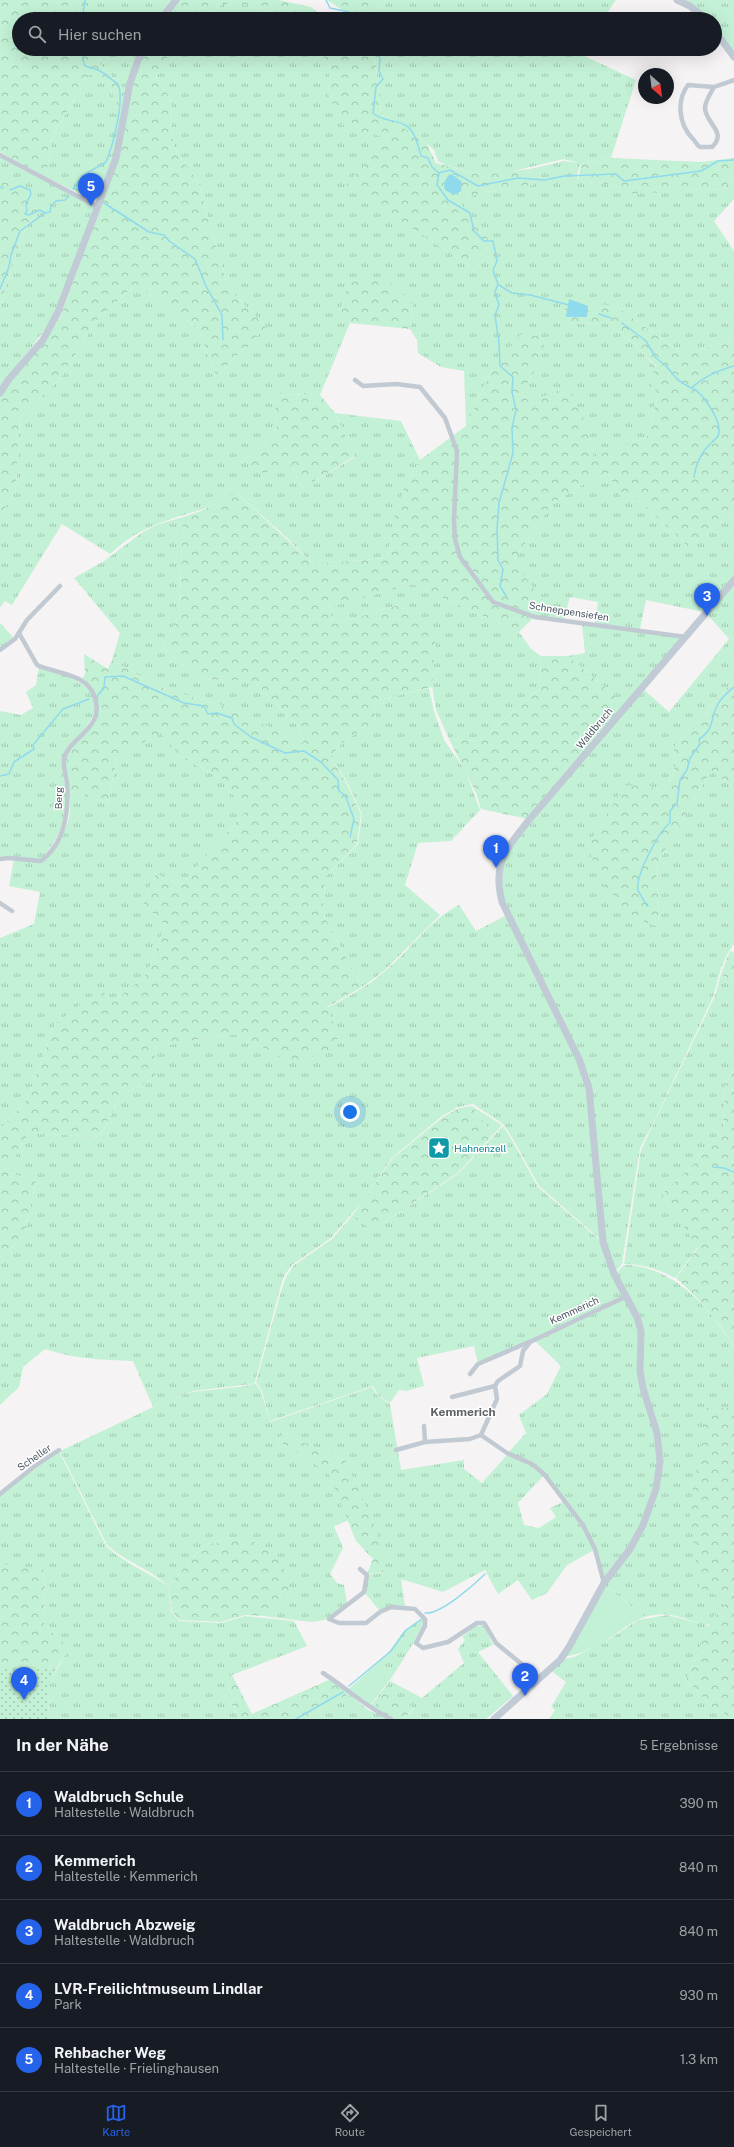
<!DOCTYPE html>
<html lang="de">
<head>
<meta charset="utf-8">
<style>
	:root { --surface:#171b24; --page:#242831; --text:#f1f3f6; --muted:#9ea1a6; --line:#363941; --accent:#2563eb }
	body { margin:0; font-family:"Public Sans",sans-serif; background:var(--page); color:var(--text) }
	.compass { position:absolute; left:638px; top:68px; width:36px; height:36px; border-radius:50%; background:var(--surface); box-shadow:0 4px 16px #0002; rotate:152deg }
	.you { position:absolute; left:350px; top:1112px; width:14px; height:14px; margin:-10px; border:3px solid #fff; border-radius:50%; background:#1a73e8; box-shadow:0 0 0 6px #1a73e833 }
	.badge { display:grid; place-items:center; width:26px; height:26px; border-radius:50%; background:var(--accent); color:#fff; font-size:13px; font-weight:700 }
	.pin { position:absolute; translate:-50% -33px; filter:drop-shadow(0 1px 2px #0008) }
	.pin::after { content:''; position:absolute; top:21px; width:14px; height:12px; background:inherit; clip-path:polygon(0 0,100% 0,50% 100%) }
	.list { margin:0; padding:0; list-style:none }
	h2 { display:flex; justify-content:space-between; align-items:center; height:52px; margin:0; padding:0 16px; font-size:17px }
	h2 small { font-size:13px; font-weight:400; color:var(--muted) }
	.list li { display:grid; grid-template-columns:26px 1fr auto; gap:12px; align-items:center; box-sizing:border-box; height:64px; padding:0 16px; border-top:1px solid var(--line) }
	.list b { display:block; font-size:15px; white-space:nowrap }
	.list p { margin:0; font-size:13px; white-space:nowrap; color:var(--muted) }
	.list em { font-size:13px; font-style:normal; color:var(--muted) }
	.icon { flex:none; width:22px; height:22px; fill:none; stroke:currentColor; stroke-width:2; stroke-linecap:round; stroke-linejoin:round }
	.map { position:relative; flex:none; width:734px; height:1719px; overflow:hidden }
	.search { position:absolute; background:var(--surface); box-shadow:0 4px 16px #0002; left:12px; right:12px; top:12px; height:44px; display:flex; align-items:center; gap:10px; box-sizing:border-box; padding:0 14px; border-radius:22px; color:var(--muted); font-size:15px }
	.sheet { height:372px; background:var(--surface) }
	nav { display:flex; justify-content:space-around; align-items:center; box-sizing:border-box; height:56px; border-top:1px solid var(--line); background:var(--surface); font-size:11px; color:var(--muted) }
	nav a { display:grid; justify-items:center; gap:2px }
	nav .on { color:var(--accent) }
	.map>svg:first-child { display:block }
</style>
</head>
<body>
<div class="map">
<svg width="734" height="1719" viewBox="0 0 734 1719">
	<defs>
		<pattern id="grass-tufts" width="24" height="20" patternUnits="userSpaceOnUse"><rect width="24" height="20" fill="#c3f1d5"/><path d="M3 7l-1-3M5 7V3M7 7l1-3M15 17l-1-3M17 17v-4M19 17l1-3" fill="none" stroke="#a0c6b0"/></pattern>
		<pattern id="forest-crowns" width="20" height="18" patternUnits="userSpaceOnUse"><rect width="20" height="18" fill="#c3f1d5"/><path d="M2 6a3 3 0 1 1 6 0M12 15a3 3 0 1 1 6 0" fill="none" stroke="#a0c6b0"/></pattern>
		<pattern id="park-dots" width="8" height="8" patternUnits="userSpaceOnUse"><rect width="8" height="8" fill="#c3f1d5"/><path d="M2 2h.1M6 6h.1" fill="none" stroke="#a0c6b0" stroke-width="1.8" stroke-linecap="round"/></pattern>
	</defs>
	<rect width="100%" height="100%" fill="#f5f3f3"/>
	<g fill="url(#grass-tufts)">
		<path d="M90,0H174L158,19H88Z"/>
		<path d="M387,0H616L603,19H369L368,15Z"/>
		<path d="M680,0H734V55L715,29V19H708Z"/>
		<path d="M222,4H241L297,19H206Z"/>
		<path d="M100,49H139L136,55L126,92L99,63Z"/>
		<path d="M172,49H318L330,67L328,95L389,138L347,185L471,267L491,243L458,201L484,192L533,185L530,169L564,161L578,163L564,159L505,173L481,175L445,165L438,161L434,150L427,144L381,112L374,49H583L580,54L636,80L611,158L580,164L577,175L578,181L616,185L626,193L724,189L734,172V199L714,221L734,251V338L684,355L616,306L568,324L606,323L633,343L656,367L650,383L658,394L647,437L593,458L589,428L529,402L522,392L534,372L492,369L466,426L464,371L441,367L418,353L417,340L410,329L413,303L340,309L350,323L320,395L274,394L277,429L246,459L273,472L288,461L303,488L355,457L335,413L401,421L420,460C399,497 393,516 388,558L313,564L285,536L236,492C225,498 213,506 200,510C164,521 139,527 110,554L62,524L12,605L5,601L0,607V519L16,488L20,417L60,379L97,320L136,284L198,328L216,376L266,327L228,288L199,184L174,147L171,127L172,101L156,77Z"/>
		<path d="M89,75H100L106,80L122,115L116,149L98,198L93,200L46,177L52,136Z"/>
		<path d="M0,156L94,207C81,242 70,280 54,313C40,342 16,362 0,390V307L21,238L37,211L30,196L32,190L0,181Z"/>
		<path d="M608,473L621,497H635L689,547L734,512V578L704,612L646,600L640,629L595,623L598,602L570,597L564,619L535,616L513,561L552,504L578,487Z"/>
		<path d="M183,517L179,615L163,647L198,679L253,681L300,728L303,744L230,708L159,687L112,660L120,633L74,578L104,561L143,532L156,525Z"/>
		<path d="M734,583V681L674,747L675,767L664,793L645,784L660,927L656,866L711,771L734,787V944L729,951L721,968L713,997L655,1120L640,1148L622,1264L615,1272L605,1242L590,1087L504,902C499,883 502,868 507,850L643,689L669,712L729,639L708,615Z"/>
		<path d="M412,584L519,632L531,649L541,656L539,689L479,741L449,739L436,710L432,686L435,635L402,604L336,624L326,608Z"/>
		<path d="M0,623L14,638L0,649Z"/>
		<path d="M582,624L684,638L625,705L568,656L585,653Z"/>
		<path d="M39,666C73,678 117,689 82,733C74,743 65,751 63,763C61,772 65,782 66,791C68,821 59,837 41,860L0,857V711L21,715L33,708L26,692L36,685Z"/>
		<path d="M429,688L434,711L444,740L465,770L480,810L451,841L418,843L405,885L440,915L384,971L362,987L323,914L325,877L358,844L362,814L346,780L330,757L345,740L376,721L374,701Z"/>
		<path d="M160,732L181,757L222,779L245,812L181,885L156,874L143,903L165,925L147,974L112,1003L101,990L55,1024L27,1100L0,1129V938L34,924L40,892L9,886L14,859L31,862L48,857C65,831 74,822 68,790L108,803L117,758Z"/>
		<path d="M459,905L476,931L507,915L578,1059L588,1087L601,1240L539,1186L513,1139L503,1124L473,1104L458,1107L442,1116L392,1158L362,1202L331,1238L292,1265L284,1276L280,1289L255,1382L252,1384L193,1391L153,1407L133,1361C103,1360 75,1359 45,1349L23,1367L19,1387L0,1405V1258L24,1236L36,1181L6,1172L29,1133L100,1137L120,1096L156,1077L153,1048L214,1036L238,1034L289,1061L330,1016L327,1008C347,997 367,987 384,972C411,950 427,922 459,905Z"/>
		<path d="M721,974L734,982V1070L725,1086L723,1129L695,1163L662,1194L698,1247L675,1278C659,1269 642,1264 624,1264L641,1150L715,996Z"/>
		<path d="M472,1106L502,1125L493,1135Z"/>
		<path d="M503,1126L512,1140L538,1187L602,1242L625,1296L509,1351L478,1363L474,1346L417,1358L424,1386L406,1391L399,1390L390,1403L378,1395L373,1386L270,1421L262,1391L256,1382L282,1288L286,1277L293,1266L332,1239L352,1216L370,1228L383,1223L458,1174Z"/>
		<path d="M624,1265C665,1265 700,1297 722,1329C725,1334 732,1341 734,1347C734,1356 734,1395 734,1408H707L722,1598L726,1613L714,1616L710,1624L705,1625L709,1626L686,1680L712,1707L734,1719H549L555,1710L551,1707L566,1682L550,1670L560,1660L574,1657L605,1642L638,1620L667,1615L702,1624C680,1618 670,1610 645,1617L605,1585L583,1523L545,1474L508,1453L526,1433L519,1415L547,1394L561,1366L534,1340L626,1298L640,1332L639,1371L662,1463L642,1370L643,1331L615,1274Z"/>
		<path d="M255,1383L261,1391L270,1422L372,1387L377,1395L390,1404L401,1470L464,1460V1469L482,1483L507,1455L532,1464L544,1475L518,1503L524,1525L539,1528L556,1517L550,1508L565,1501L582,1526L594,1550L567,1565L547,1593L532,1600L518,1580L498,1594L485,1570L443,1592L401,1579L405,1607L391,1606L379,1610L365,1593L367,1575L383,1573L346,1461L283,1433L278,1441L328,1472L349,1520L334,1526L343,1548L330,1574L337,1583L344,1585L347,1603L328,1619L319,1621L311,1622L263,1616L267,1612L240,1544L230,1537L216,1543L205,1544L168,1586C150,1569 126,1562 107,1545L60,1451L166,1401L192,1392L247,1386Z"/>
		<path d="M59,1451L106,1546C124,1563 148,1572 168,1586L171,1611L179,1621L221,1623L245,1616L294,1621L307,1646L232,1675L228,1679L232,1705L241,1719H48L49,1683L69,1648L44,1625L45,1571L0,1564V1495Z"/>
		<path d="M423,1617L424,1626L392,1677L375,1665L387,1654L404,1631Z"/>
		<path d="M475,1626H484L493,1645L478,1652L513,1696L486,1719H404L414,1709H373L370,1707L390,1681L422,1698L464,1663L458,1649L465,1640L462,1637Z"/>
		<path d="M349,1694L368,1710L390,1719H305Z"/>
	</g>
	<g fill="url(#forest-crowns)">
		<path d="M0,0H90L88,19H19V49H100L99,63L126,92L122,115L106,80L100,75H89L52,136L46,177L0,152Z"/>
		<path d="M178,0H279L311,7L327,19H297L241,4H222L206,19H163Z"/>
		<path d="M327,0H387L368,15L369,19H356Z"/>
		<path d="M144,49H172L156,77L172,101L171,127L174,147L199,184L228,288L266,327L216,376L198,328L136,284L97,320L60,379L20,417L16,488L0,519V398L10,380L45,342L61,315L101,207L133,78Z"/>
		<path d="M318,49H374L381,112L427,144L436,163L481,175L530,169L533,185L484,192L459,201L491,243L471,267L346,185L389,138L345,128L328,95L330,67Z"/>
		<path d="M611,158L701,162L734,158V172L724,189L626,194L616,185L578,181L581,164Z"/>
		<path d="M0,181L33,190L30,196L37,211L21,238L0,307Z"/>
		<path d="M370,279L389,283L413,303L410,329L350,323L340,309L349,283Z"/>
		<path d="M563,300L616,306L684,355L734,338V512L689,547L635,497L621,498L608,473L578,487L552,504L513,561L546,605L519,632L412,584L327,608L336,624L402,604L436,635L432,687L374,701L376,721L345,740L330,757L345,780L361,814L357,844L325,877L323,914L362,987L327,1007L339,1037L325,1054L289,1061L238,1034L214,1036L154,1048L156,1077L120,1096L100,1137L29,1133L6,1172L36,1181L24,1236L0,1258V1129L27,1100L55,1024L101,989L112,1003L147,974L165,925L143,903L156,874L181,885L245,812L222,779L181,757L160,733L117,758L108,803L68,790L65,765L67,754L96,720V697L81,679L85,675L84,654L108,669L112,660L159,687L230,708L303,743L300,728L253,681L198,679L163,647L179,615L183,517L201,511L236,492L313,564L388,558L393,521L404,488L420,460L466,426L492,369L522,333L547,338L534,372L522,392L529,402L567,387L589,428L593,457L647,437L658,394L650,383L656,366L633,343L606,323L568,324Z"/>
		<path d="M274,394L320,395L335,413L355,456L303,488L288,461L273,472L254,473L246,459L277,429Z"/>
		<path d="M541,656H568L625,705L528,819L481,809L476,793L449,739L479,741L539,689Z"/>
		<path d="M734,681V787L711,771L656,866L660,928L630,916L601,880L587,846L625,786L645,784L664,793L675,767L674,747Z"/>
		<path d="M730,951L734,952V982L721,974Z"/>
		<path d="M734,1070V1345C716,1319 700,1299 676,1278L698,1248L662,1194L695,1163L723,1129L725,1086Z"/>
		<path d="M472,1106L493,1135L458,1173L383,1223L370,1228L352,1216L393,1158L443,1117L459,1108Z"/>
		<path d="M707,1408H734V1719L712,1707L686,1680L713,1616L726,1613L722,1598L700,1588L689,1511Z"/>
		<path d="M283,1433L346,1461L377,1532L383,1573L367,1574L373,1559L356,1541L328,1472L278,1441Z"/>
		<path d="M230,1537L237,1539L240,1544L252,1541L281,1558L290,1590L263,1616L245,1615L221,1622L179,1620L172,1611L168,1586L205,1544L216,1543Z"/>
		<path d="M0,1564L45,1570L44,1625L70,1648L57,1667L49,1683L48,1719H0Z"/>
		<path d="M232,1675L252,1714L331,1679L349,1694L305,1719H241L232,1705L228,1679Z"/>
		<path d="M387,1689L414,1708L404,1719H392L373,1709Z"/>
	</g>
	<path fill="url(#park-dots)" d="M57,1667L49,1683L48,1719H0V1669Z"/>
	<g fill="#c3f1d5">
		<path d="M605,1585L645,1617C630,1622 619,1632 606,1641C593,1649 577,1655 563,1657Z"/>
		<path d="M375,1665L392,1677L369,1707L349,1689Z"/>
	</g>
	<g fill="#90daee">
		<path d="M450,174L456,177L462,182L461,191L454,195L445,190C443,183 445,179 450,174Z"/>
		<path d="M569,299L588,306L587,317H566Z"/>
	</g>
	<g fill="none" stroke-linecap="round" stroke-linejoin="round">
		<g stroke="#90daee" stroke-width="1.5">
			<path d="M326,0L330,8L349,12L357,19"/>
			<path d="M82,19L85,0"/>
			<path d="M373,49L380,58L379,71L383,79L376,87L373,113C383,122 394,119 405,125C415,130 418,146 421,156L428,158L432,167L439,173L437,185L448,200L470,213L474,231L484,241H493L497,261L493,270L498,284L495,292L499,305L495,315L499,343L500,366L513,377L512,392L516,410L512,428L513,453L499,503L497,529L498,560L503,569L500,586L506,596"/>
			<path d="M439,173L450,170L478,186L518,178L545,180L564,176L616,174L624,181L701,171L718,161L734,160"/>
			<path d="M0,187L3,188"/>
			<path d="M74,188L94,198"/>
			<path d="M73,189L82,176L106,162C113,145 125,101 118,84C112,80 106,74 100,71C84,63 83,73 83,49"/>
			<path d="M10,190L20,186L30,190L31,194L26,204L27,211L25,214L29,215L40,210L45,213"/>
			<path d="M104,203L149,232L164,235L169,241L195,259L206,286L222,315L223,340"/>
			<path d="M499,285L512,293L530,295L569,305"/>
			<path d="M0,289L9,267L11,255L20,231L45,213L50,212L51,206L56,201L65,200L69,196"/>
			<path d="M599,314L611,318"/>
			<path d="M622,323L646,341L656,358L666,366L678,380L691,388C705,376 717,371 734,366"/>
			<path d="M692,388C703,393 724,424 718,436C716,439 712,442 709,445C700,454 696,464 694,477"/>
			<path d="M97,696L104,688L105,677L123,676L184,703L204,706L208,714L217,713L232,718L234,724L251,737L285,753L304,751L321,762L338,780L339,791L345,795L354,819L350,837"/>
			<path d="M0,776L9,774L14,762L34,749L33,745L63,709L89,699"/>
			<path d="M647,906C645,901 639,894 638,890C635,876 659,831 670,823V811L677,803L680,780L687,770L690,758L700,744L699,739C715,729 710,719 717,706C721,697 727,693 734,687"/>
			<path d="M713,1167L724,1168L734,1172"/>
			<path d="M425,1613C440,1615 474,1585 485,1574"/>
			<path d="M349,1686L391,1651L406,1630L422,1619"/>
			<path d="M296,1719L343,1692"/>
		</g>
		<g stroke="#c1cad2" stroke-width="4.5">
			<path d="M714,87C711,93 705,101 705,108C705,123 728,132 712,147H700C696,145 696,141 692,138C679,124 676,101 688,85L714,87L734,80"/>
			<path d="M0,155L98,207"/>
			<path d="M355,380L363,386L396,384L420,387L445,418L457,451L454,519L455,539L460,557L493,602L535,617L686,637"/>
			<path d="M0,650L15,639L27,620L60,586"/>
			<path d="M0,859L9,858L41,861C65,843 69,811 67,783C66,776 63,767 64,759C68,738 105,729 95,698C88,673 56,674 37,665L19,633"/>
			<path d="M0,903L12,911"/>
			<path d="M470,1374L478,1364L529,1342"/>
			<path d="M452,1397L495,1386"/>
			<path d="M424,1426L425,1442"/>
			<path d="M396,1450L425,1442L470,1439L481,1435"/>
			<path d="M0,1494L35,1466L59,1450"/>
			<path d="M360,1569L367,1575L364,1592L329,1619L339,1623H366L380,1612L391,1607L415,1609L425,1619V1626L416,1643L423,1648L448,1642L477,1623H484L496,1643L524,1666L538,1680"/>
			<path d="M604,1583L595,1549L583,1525L544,1474L532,1464L507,1453L481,1435L497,1399L495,1386L498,1381L520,1366L523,1351L530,1342L627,1296"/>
			<path d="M323,1673C348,1689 364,1706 391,1719"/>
		</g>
		<g stroke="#c1cbd6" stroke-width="7">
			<path d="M677,0L690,6L706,19"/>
			<path d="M161,19L176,0"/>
			<path d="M715,31L734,57"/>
			<path d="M0,393L9,379L43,340L58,312L116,158L130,83L142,49"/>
			<path d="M494,1719L560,1660L569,1647L604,1583L630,1549L643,1525L656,1489L660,1462L657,1433L643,1388L640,1371L641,1331L637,1317L614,1274L603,1242L589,1088L579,1059L502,902C492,863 507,848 529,820L734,580"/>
		</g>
	</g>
	<defs>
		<g id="sight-square" transform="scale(1.15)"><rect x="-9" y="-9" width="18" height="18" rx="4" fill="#0f9aa8" stroke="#fff"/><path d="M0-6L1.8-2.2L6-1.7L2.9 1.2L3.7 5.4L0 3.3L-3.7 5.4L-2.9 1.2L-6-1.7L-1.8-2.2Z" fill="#fff"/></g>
	</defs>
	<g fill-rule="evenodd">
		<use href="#sight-square" x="439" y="1148"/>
	</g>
	<g text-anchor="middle" stroke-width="3" stroke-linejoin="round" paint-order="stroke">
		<g font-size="10" fill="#4a5661" stroke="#fff">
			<text transform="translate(569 611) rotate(9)" y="4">Schneppensiefen</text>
			<text transform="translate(594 728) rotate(-50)" y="4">Waldbruch</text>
			<text transform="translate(58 798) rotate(-90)" y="4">Berg</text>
			<text transform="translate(574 1310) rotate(-25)" y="4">Kemmerich</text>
			<text transform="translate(34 1457) rotate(-35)" y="4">Scheller</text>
		</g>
		<g font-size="10" fill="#0d838f" stroke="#fff" text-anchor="start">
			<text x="454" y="1152">Hahnenzell</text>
		</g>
		<g font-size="12" font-weight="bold" fill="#5f6368" stroke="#fff">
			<text x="463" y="1416">Kemmerich</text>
		</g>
	</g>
</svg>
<svg class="compass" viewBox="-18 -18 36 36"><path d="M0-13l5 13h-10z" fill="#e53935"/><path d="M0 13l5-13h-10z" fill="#9ea1a6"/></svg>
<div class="you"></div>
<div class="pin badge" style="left:496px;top:868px">1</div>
<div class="pin badge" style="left:525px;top:1696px">2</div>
<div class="pin badge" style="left:707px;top:616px">3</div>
<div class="pin badge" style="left:24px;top:1700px">4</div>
<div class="pin badge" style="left:91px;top:206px">5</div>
<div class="search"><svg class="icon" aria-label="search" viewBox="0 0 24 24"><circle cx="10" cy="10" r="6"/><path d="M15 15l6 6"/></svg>Hier suchen</div>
</div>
<section class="sheet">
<h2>In der Nähe<small>5 Ergebnisse</small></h2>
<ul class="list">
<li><span class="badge">1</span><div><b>Waldbruch Schule</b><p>Haltestelle · Waldbruch</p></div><em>390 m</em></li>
<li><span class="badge">2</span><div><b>Kemmerich</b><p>Haltestelle · Kemmerich</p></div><em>840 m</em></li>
<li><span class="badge">3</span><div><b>Waldbruch Abzweig</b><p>Haltestelle · Waldbruch</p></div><em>840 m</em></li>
<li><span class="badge">4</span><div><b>LVR-Freilichtmuseum Lindlar</b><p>Park</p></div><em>930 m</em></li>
<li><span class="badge">5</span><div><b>Rehbacher Weg</b><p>Haltestelle · Frielinghausen</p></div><em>1.3 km</em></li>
</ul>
</section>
<nav>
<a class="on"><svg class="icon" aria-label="map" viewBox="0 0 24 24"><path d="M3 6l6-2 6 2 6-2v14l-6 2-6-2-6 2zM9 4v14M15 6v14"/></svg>Karte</a>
<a><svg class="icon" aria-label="directions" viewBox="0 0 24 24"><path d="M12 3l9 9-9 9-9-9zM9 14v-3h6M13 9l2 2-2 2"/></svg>Route</a>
<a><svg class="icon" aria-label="saved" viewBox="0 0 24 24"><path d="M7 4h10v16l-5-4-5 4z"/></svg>Gespeichert</a>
</nav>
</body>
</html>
